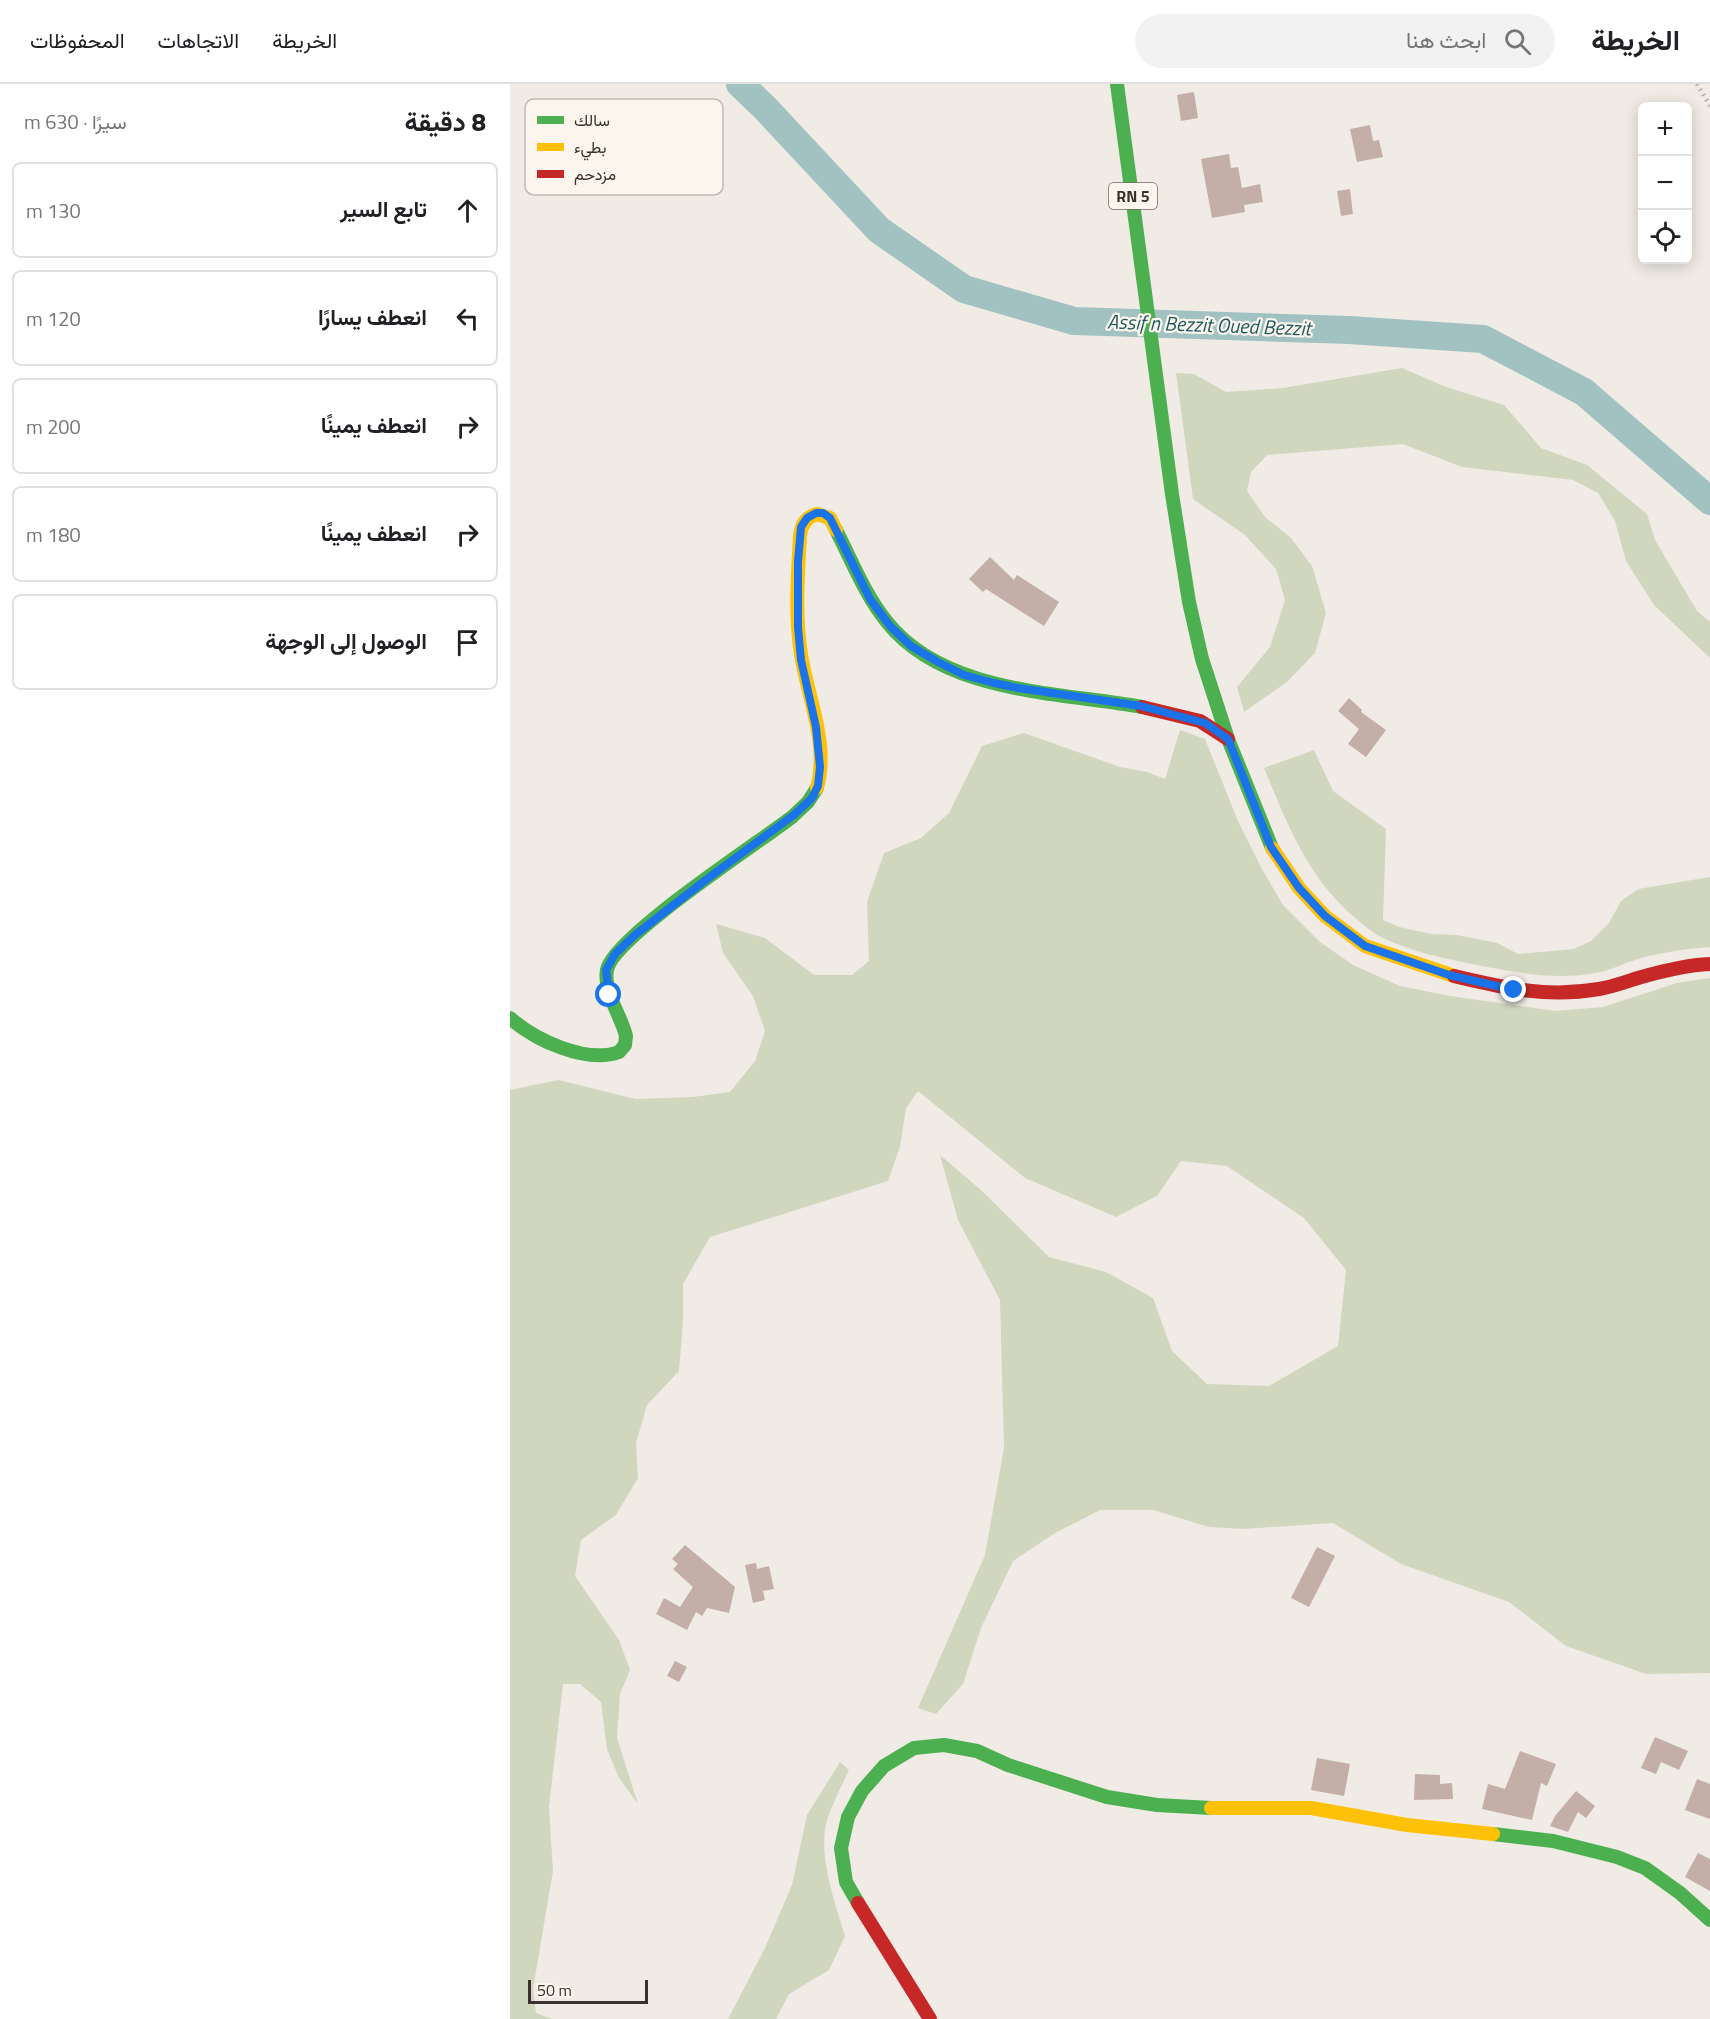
<!DOCTYPE html>
<html lang="ar">
<head>
<meta charset="utf-8">
<style>
	:root { --surface:#fff; --page:#f2f2f2; --text:#202124; --muted:#757577; --line:#e0e0e0 }
	body { margin:0; font-family:"Titillium Web",Vazirmatn,sans-serif; background:var(--page); color:var(--text); direction:rtl }
	.controls { position:absolute; right:18px; top:18px; display:grid; overflow:hidden; border-radius:9px; box-shadow:0 3px 15px #0003 }
	.controls button { width:54px; height:54px; display:grid; place-items:center; padding:0; border:0; border-bottom:2px solid var(--line); background:var(--surface); color:var(--text); font:30px sans-serif }
	.scale { position:absolute; left:18px; bottom:15px; width:120px; box-sizing:border-box; padding-left:6px; border:3px solid #3b302b; border-top:0; font-size:16px; line-height:21px; white-space:nowrap; color:#3b302b; -webkit-text-stroke:4px #fbf5ee; paint-order:stroke }
	.stop { position:absolute; width:18px; height:18px; margin:-14px; border:4px solid #1a73e8; border-radius:50%; background:#fff }
	.stop.end { background:#1a73e8; border-color:#fff; box-shadow:0 2px 6px #0008 }
	.list { margin:0; padding:0; list-style:none }
	h2 { display:flex; justify-content:space-between; align-items:center; height:78px; margin:0; padding:0 24px; font-size:26px }
	h2 small { font-size:20px; font-weight:400; color:var(--muted) }
	.list li { display:grid; grid-template-columns:39px 1fr auto; gap:18px; align-items:center; box-sizing:border-box; height:96px; margin:0 12px 12px; padding:0 12px; border:2px solid var(--line); border-radius:9px }
	.list b { display:block; font-size:22px; white-space:nowrap }
	.list em { font-size:20px; font-style:normal; color:var(--muted) }
	.icon { flex:none; width:33px; height:33px; fill:none; stroke:currentColor; stroke-width:2; stroke-linecap:round; stroke-linejoin:round }
	.map { position:relative; flex:none; width:1200px; height:1935px; overflow:hidden; direction:ltr }
	header { display:flex; align-items:center; gap:36px; box-sizing:border-box; height:84px; padding:0 30px; background:var(--surface); border-bottom:2px solid var(--line) }
	header strong { font-size:28px }
	nav { display:flex; gap:33px; margin-inline-start:auto; font-size:21px }
	.search { width:420px; height:54px; background:var(--page); display:flex; align-items:center; gap:15px; box-sizing:border-box; padding:0 21px; border-radius:33px; color:var(--muted); font-size:22px }
	main { display:flex }
	aside { flex:1; background:var(--surface) }
	.map>svg:first-child { display:block }
</style>
</head>
<body>
<header>
<strong>الخريطة</strong>
<div class="search"><svg class="icon" aria-label="search" viewBox="0 0 24 24"><circle cx="10" cy="10" r="6"/><path d="M15 15l6 6"/></svg>ابحث هنا</div>
<nav><a>الخريطة</a><a>الاتجاهات</a><a>المحفوظات</a></nav>
</header>
<main>
<div class="map">
<svg width="1200" height="1935" viewBox="0 0 1200 1935">
	<rect width="100%" height="100%" fill="#f0ebe5"/>
	<g fill="#d1d6bf">
		<path d="M892,284L936,303L994,321L1031,364L1077,381L1137,430L1145,456L1187,527L1200,538V574L1144,521L1116,477L1105,437L1088,409L1063,396L952,383L893,360L757,371L741,388L737,407L755,433L781,454L802,482L816,529L805,569L777,598L734,628L727,603L760,563L775,516L766,485L735,451L683,415L666,289L684,290L716,308L773,304Z"/>
		<path d="M670,646L695,655L728,737L752,785L773,821L810,858L843,881L890,902L940,912L1045,927L1093,923L1167,899L1200,894V1589L1136,1590L1056,1562L999,1518L891,1480L823,1439L734,1445L699,1443L643,1426H590L545,1449L503,1477L471,1544L453,1600L426,1630L408,1624L475,1471L494,1364L490,1216L448,1136L430,1071L471,1106L539,1173L596,1188L643,1214L662,1267L697,1300L759,1302L828,1262L836,1186L794,1134L717,1082L671,1077L647,1112L606,1133L515,1094L408,1007L396,1024L390,1063L378,1097L200,1153L173,1200V1238L169,1287L137,1321L126,1359L128,1394L106,1431L71,1456L65,1492L109,1556L120,1586L110,1610L107,1654L128,1720L109,1694L97,1665L91,1618L70,1600H53L39,1723L43,1787L23,1905L26,1929L42,1935H0V1006L48,996L126,1015L183,1013L220,1008L245,977L255,947L243,912L213,869L206,840L255,854L304,891H342L359,877L357,818L374,769L411,754L439,729L472,662L514,649L610,683L637,688L655,695Z"/>
		<path d="M804,666L823,707L876,745L873,836L889,843L921,850L947,851L987,859L1008,870L1064,865L1081,857L1099,839L1111,817L1128,805L1200,793V863C1175,865 1152,868 1128,875C1114,879 1100,887 1085,889C1048,896 1008,889 972,882C936,875 900,868 867,851C861,847 855,842 849,837C799,797 778,742 754,684Z"/>
		<path d="M330,1678L339,1686C332,1701 324,1717 318,1733C306,1768 325,1818 335,1852L319,1886L279,1910L266,1935H218L255,1864L282,1801L297,1731Z"/>
	</g>
	<g fill="none" stroke-linecap="round" stroke-linejoin="round">
		<path stroke="#a1c2c1" stroke-width="28" d="M230,0L256,25L369,146L454,205L564,237L839,246L973,255L1074,308L1200,417"/>
	</g>
	<g fill="#c3afa7">
		<path d="M684,8L688,34L671,37L667,11Z"/>
		<path d="M860,41L863,57L869,56L873,73L847,78L840,45Z"/>
		<path d="M719,70L721,84L728,83L732,104L750,100L753,118L734,121L735,128L702,134L691,75Z"/>
		<path d="M840,105L843,130L831,132L827,107Z"/>
		<path d="M480,473L504,496L507,491L549,518L534,542L476,505L473,508L459,495Z"/>
		<path d="M839,614L852,626L851,628L876,646L856,673L838,660L849,645L828,627Z"/>
		<path d="M175,1461L225,1503L219,1529L197,1524L192,1532L186,1528L177,1546L146,1530L154,1514L170,1523L183,1503L163,1485L168,1480L162,1475Z"/>
		<path d="M807,1463L825,1472L799,1523L781,1514Z"/>
		<path d="M246,1479L247,1485L259,1482L264,1505L253,1507L255,1516L243,1519L235,1481Z"/>
		<path d="M165,1577L177,1583L169,1598L157,1592Z"/>
		<path d="M1145,1653L1178,1667L1169,1686L1151,1678L1146,1690L1131,1684Z"/>
		<path d="M1010,1667L1046,1680L1037,1702L1031,1699L1022,1736L972,1725L978,1700L995,1705Z"/>
		<path d="M807,1674L840,1680L834,1712L801,1706Z"/>
		<path d="M905,1690L930,1691V1700L942,1699L943,1715L904,1716Z"/>
		<path d="M1187,1695L1200,1700V1735L1175,1726Z"/>
		<path d="M1066,1707L1085,1722L1076,1734L1068,1728L1058,1748L1040,1742L1045,1732Z"/>
		<path d="M1188,1769L1200,1775V1807L1175,1793Z"/>
	</g>
	<g fill="none" stroke-linecap="round" stroke-linejoin="round">
		<g stroke="#4caf50" stroke-width="14">
			<path d="M607,0L662,410L679,518L692,575L718,655L762,764"/>
			<path d="M326,446C342,477 355,511 377,538C434,610 550,608 632,623"/>
			<path d="M0,934C25,956 76,980 109,968L115,961L116,952C111,931 93,908 97,886C102,854 250,758 282,733L298,718L307,704"/>
			<path d="M983,1750L1043,1757L1107,1773L1135,1784L1170,1809L1200,1836"/>
			<path d="M348,1819L336,1798L331,1764L338,1733L352,1707L374,1682L404,1664L434,1661L467,1667L498,1681L597,1713L647,1721L701,1724"/>
		</g>
		<g stroke="#ffc107" stroke-width="14">
			<path d="M307,704C320,658 295,608 290,563C285,526 288,489 290,452C291,441 296,433 307,430L320,434L326,446"/>
			<path d="M762,764L789,804L815,832L855,862L944,892"/>
			<path d="M701,1724H801L897,1741L983,1750"/>
		</g>
		<g stroke="#c62828" stroke-width="14">
			<path d="M632,623L690,637L718,655"/>
			<path d="M944,892C995,904 1036,914 1089,905C1102,903 1115,898 1128,894C1152,887 1176,881 1200,880"/>
			<path d="M348,1819L420,1935"/>
		</g>
		<path stroke="#b1aca8" stroke-width="4.5" stroke-dasharray="1.5 4.5" stroke-linecap="butt" d="M1187,0L1200,22"/>
	</g>
	<g fill="none" stroke-linecap="round" stroke-linejoin="round">
		<path stroke="#1a73e8" stroke-width="8" d="M99,911L96,886L105,870L125,851L197,795L285,730L302,714L308,702L310,683L306,643L291,576L288,543V477L291,443L297,434L306,429H313L320,434L360,515L380,542L401,562L428,578L454,591L484,599L508,604L631,622L695,639L718,655L761,763L789,804L815,832L855,862L939,891L1004,906"/>
	</g>
	<g text-anchor="middle" stroke-width="4.5" stroke-linejoin="round" paint-order="stroke">
		<rect fill="#fbf5ee" stroke="#756b66" stroke-width="1.5" x="599" y="99" width="48" height="26" rx="4.5"/>
		<g font-size="16" font-weight="bold" fill="#3b302b">
			<text x="623" y="118">RN 5</text>
		</g>
		<g font-size="20" font-style="italic" fill="#1f5a5e" stroke="#fbf5ee">
			<text transform="translate(699 241) rotate(2)" y="7">Assif n Bezzit Oued Bezzit</text>
		</g>
	</g>
	<rect x="15" y="15" width="198" height="96" rx="9" fill="#fbf5ee" stroke="#c1bab4" stroke-width="1.5"/>
	<rect x="27" y="32" width="27" height="8" fill="#4caf50"/>
	<rect x="27" y="59" width="27" height="8" fill="#ffc107"/>
	<rect x="27" y="86" width="27" height="8" fill="#c62828"/>
	<g font-size="16" fill="#3b302b">
		<text x="64" y="42">سالك</text>
		<text x="64" y="69">بطيء</text>
		<text x="64" y="96">مزدحم</text>
	</g>
</svg>
<div class="controls">
<button>+</button>
<button>−</button>
<button><svg class="icon" aria-label="locate" viewBox="0 0 24 24"><circle cx="12" cy="12" r="6"/><path d="M12 2v4M12 18v4M2 12h4M18 12h4"/></svg></button>
</div>
<div class="scale">50 m</div>
<div class="stop" style="left:99px;top:911px"></div>
<div class="stop end" style="left:1004px;top:906px"></div>
</div>
<aside>
<h2>8 دقيقة<small>سيرًا · 630 m</small></h2>
<ul class="list">
<li><svg class="icon" aria-label="ahead" viewBox="0 0 24 24"><path d="M12 20V5M6 11l6-6 6 6"/></svg><div><b>تابع السير</b></div><em>130 m</em></li>
<li><svg class="icon" aria-label="left" viewBox="0 0 24 24"><path d="M17 20v-9H6M10 6l-5 5 5 5"/></svg><div><b>انعطف يسارًا</b></div><em>120 m</em></li>
<li><svg class="icon" aria-label="right" viewBox="0 0 24 24"><path d="M7 20v-9h11M14 6l5 5-5 5"/></svg><div><b>انعطف يمينًا</b></div><em>200 m</em></li>
<li><svg class="icon" aria-label="right" viewBox="0 0 24 24"><path d="M7 20v-9h11M14 6l5 5-5 5"/></svg><div><b>انعطف يمينًا</b></div><em>180 m</em></li>
<li><svg class="icon" aria-label="arrive" viewBox="0 0 24 24"><path d="M6 21V4h12l-3 4 3 4H6"/></svg><div><b>الوصول إلى الوجهة</b></div></li>
</ul>
</aside>
</main>
</body>
</html>
